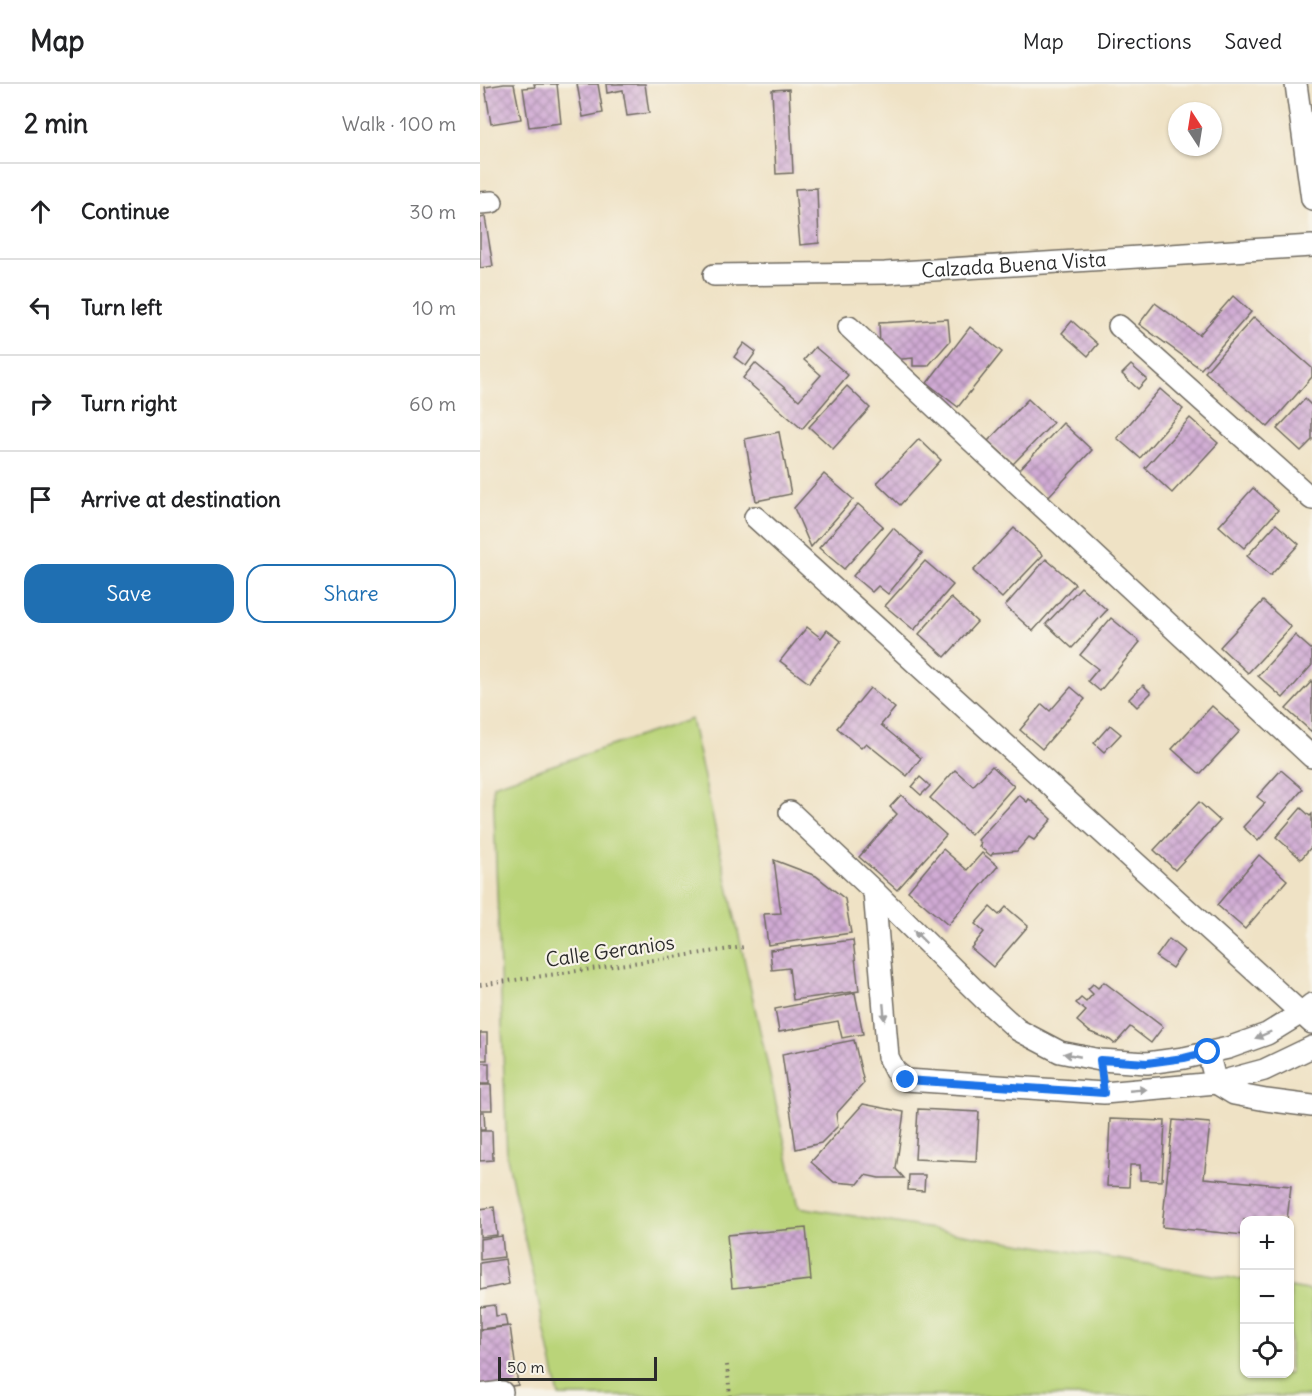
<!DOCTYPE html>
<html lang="en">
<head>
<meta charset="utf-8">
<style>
	:root { --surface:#fff; --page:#f6f6f6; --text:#202124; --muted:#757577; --line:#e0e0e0; --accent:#1f6fb2 }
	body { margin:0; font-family:Delius,sans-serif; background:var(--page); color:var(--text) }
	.controls { position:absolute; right:18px; bottom:18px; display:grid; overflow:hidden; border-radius:12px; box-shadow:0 2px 4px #0004 }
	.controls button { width:54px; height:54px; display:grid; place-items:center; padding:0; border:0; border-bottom:2px solid var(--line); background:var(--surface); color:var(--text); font:30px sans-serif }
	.compass { position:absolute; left:688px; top:18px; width:54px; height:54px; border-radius:50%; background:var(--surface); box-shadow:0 2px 4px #0004; rotate:348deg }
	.scale { position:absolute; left:18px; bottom:15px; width:159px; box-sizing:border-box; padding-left:6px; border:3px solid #2b2b2b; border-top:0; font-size:16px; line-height:21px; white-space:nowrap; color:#2b2b2b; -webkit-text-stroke:4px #f7f3e8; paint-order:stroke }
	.stop { position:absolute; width:18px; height:18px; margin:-14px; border:4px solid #1a73e8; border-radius:50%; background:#fff }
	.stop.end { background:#1a73e8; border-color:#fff; box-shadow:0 2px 6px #0008 }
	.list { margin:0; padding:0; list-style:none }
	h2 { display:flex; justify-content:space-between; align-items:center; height:78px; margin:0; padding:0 24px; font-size:26px }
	h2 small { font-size:20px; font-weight:400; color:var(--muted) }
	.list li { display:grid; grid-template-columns:39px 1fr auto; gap:18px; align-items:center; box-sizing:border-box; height:96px; padding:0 24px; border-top:2px solid var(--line) }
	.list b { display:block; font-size:22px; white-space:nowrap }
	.list em { font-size:20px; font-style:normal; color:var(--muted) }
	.actions { display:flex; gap:12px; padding:18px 24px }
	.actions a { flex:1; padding:14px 0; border:2px solid var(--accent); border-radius:18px; text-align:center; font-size:21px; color:var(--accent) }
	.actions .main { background:var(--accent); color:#fff }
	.icon { flex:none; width:33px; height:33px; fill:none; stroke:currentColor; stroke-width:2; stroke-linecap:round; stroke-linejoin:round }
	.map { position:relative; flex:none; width:832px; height:1312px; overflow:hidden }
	header { display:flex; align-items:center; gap:36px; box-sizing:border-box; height:84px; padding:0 30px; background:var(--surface); border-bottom:2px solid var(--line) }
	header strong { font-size:28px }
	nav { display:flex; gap:33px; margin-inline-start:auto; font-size:21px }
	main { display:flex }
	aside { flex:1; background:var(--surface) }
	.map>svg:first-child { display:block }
</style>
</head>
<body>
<header>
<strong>Map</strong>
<nav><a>Map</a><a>Directions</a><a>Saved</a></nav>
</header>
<main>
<aside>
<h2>2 min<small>Walk · 100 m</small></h2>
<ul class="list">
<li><svg class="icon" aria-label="ahead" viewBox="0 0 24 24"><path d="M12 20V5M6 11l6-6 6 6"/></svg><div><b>Continue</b></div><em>30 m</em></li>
<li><svg class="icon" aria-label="left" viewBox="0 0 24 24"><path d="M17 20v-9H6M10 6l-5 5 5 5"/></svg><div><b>Turn left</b></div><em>10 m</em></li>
<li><svg class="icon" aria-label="right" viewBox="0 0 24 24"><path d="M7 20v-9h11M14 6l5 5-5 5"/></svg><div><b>Turn right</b></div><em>60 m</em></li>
<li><svg class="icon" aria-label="arrive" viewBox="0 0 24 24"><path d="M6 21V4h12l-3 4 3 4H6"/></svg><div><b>Arrive at destination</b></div></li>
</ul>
<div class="actions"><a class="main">Save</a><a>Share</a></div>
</aside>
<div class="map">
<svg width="832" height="1312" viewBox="0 0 832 1312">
	<defs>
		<pattern id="building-cross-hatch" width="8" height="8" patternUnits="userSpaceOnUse" patternTransform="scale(1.5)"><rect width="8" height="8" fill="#d0aad4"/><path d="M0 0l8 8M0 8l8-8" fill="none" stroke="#a98bac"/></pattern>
	</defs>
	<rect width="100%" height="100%" fill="#f7f3e8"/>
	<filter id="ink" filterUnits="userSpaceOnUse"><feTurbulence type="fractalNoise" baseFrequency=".0167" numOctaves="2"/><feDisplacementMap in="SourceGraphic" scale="12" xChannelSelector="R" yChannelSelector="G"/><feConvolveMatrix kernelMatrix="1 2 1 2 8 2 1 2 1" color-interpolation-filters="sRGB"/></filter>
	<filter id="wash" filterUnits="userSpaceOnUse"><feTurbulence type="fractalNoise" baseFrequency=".008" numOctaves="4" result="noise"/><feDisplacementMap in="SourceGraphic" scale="24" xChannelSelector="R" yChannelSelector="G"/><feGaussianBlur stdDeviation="1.35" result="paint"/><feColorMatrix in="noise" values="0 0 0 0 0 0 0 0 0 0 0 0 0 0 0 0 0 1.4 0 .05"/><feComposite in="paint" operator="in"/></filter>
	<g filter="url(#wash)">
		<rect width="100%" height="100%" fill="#efe2c5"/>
		<path fill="#bad479" stroke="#728052" stroke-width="1.5" d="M211,635L319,1123L764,1196V1290H810V1203L832,1207V1312H79L27,1073L13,701Z"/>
		<g id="blocks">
			<g fill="url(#building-cross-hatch)">
				<path d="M24,0H34L41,35L11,40L5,3Z"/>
				<path d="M54,0H77L81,39L49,43L43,4L55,3Z"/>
				<path d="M97,0H118L123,29L103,33Z"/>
				<path d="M126,0H165L169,29L147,32L143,6L127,9Z"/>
				<path d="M309,5L313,89L296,90L292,6Z"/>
				<path d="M337,104L339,159L320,161L315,105Z"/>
				<path d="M5,133L13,182L0,184V134Z"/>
				<path d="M753,212L771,228L721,285L659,240L675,219L719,251Z"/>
				<path d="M774,233L832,284V293L788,343L725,288Z"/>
				<path d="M468,235L470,257L448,282H433V274L411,276L400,262L399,239Z"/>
				<path d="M592,237L618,260L608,272L582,249Z"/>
				<path d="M490,243L522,268L478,323L447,299Z"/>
				<path d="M264,259L276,268L266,282L254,273Z"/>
				<path d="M335,263L368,291L322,345L263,294L275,279L319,316L341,291L324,276Z"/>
				<path d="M651,281L667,295L658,305L642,290Z"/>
				<path d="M367,302L390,324L353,365L329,343Z"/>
				<path d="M680,305L703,325L660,374L637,354Z"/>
				<path d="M548,315L573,339L533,380L508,357Z"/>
				<path d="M825,315L832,322V356L821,367L797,345Z"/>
				<path d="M710,334L738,359L692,409L665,384Z"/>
				<path d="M583,339L612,366L568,413L539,386Z"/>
				<path d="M299,348L311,410L276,417L265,355Z"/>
				<path d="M439,355L461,376L420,421L397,399Z"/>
				<path d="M344,390L373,415L331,463L314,424Z"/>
				<path d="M773,404L798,426L764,464L739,442Z"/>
				<path d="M378,420L403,442L364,485L339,464Z"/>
				<path d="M796,440L819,460L790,492L767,472Z"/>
				<path d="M413,444L442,469L408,510L398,502L392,508L373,492Z"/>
				<path d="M534,444L563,471L522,514L493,487Z"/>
				<path d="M566,475L595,500L553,547L525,522Z"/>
				<path d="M445,477L473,501L434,546L405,522Z"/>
				<path d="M601,503L627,526L592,564L566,540Z"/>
				<path d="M471,514L497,538L465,573L439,550Z"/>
				<path d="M783,517L811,543L768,589L740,563Z"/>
				<path d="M631,534L660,558L620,607L608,597L618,585L600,571Z"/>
				<path d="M327,543L341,554L347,546L361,557L329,599L300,577Z"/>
				<path d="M815,551L832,566V581L803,614L778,592Z"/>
				<path d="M832,597V648L806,625Z"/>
				<path d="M663,601L671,609L657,623L649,615Z"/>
				<path d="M591,603L605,615L562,665L540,646L562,620L570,627Z"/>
				<path d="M390,604L415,624L401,641L441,674L427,692L386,659L381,664L357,644Z"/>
				<path d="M732,622L760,647L720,690L692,665Z"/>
				<path d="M630,641L641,650L624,668L614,659Z"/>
				<path d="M512,682L534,702L491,751L450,714L475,686L493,702Z"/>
				<path d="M801,686L823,705L778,757L763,743L785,719L777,713Z"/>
				<path d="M440,693L450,702L441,711L432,703Z"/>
				<path d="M421,711L466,751L417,806L379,773L417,730L410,723Z"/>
				<path d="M539,711L547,718L549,715L572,735L554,756L549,753L537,767L513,769L511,772L499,762L501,759L498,756Z"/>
				<path d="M719,718L740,737L695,786L674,766Z"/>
				<path d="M821,724L830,732L832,730V762L821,775L796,753Z"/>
				<path d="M463,765L487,786L502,769L518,782L468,841L428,807Z"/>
				<path d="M779,771L807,796L765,845L737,821Z"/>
				<path d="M294,776L336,792L365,815L371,849L288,861L284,830L301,829Z"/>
				<path d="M510,823L519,831L526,823L548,842L513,883L491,864L504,848L495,840Z"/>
				<path d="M689,855L704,867L692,884L676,873Z"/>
				<path d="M373,856L379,907L313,916L309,884L292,886L290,866Z"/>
				<path d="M624,898L683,943L671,959L650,943L635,960L630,956L610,948L597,937L606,927L596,919L601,914L606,918L613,910L608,905L613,900L618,904Z"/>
				<path d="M375,909L383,950L362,954L358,937L299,948L295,925Z"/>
				<rect x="0" y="949" width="7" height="27"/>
				<path d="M374,956L384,999L356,1030L358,1042L341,1059L316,1065L302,970Z"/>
				<rect x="0" y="979" width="9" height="21"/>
				<path d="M0,1001H11L12,1026H0Z"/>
				<path d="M383,1020L424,1028L416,1085L424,1094H399L385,1091L378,1100L354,1098L331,1078Z"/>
				<path d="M438,1025L499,1028L496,1078L435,1075Z"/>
				<path d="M0,1028H4L5,1046H0Z"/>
				<path d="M630,1035L685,1037L682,1097L660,1096V1081H650L649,1103L627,1102Z"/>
				<path d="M693,1036L730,1039L724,1094L811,1102L807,1136H764V1151L682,1143Z"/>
				<path d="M0,1047H12L13,1076L0,1077Z"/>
				<path d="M429,1091H445L444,1107L428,1106Z"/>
				<path d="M14,1123L17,1151L0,1153V1125Z"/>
				<path d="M326,1144L331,1196L252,1204L247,1151Z"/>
				<path d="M22,1152L24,1173L0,1176V1155Z"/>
				<path d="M25,1175L29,1200L0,1206V1179Z"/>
				<path d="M15,1221L16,1232L25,1231L27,1242L0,1245V1223Z"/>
				<path d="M30,1242L38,1301L0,1307V1246Z"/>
			</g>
		</g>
	</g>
	<g filter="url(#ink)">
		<use href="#blocks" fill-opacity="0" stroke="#706b61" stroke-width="1.5"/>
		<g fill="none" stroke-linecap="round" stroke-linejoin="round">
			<g stroke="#706b61" stroke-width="24">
				<g id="minor">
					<path d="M816,0L832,115"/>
					<path d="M0,119L12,118"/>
					<path id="s1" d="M234,191L405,189L832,162"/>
					<path d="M639,242L832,415"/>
					<path d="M369,243L832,673"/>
					<path d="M275,433L832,939"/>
					<path d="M310,728L394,807L504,915L538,946L580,968L620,976L667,979L704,974L748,964L787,950L821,929L832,920"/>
					<path d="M394,807L408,973L415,987L426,996L624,1009L736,999L784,986L832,963"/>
					<path d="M728,968L736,999L754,1010L786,1016L832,1022"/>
					<path d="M0,1311L22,1308"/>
				</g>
			</g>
			<g stroke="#706b61" stroke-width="4" stroke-dasharray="1.5 4.5" stroke-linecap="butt">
				<path d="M0,901L264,863"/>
				<path d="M247,1281L250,1312"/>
			</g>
			<use href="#minor" stroke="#fff" stroke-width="21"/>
		</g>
		<defs><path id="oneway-solid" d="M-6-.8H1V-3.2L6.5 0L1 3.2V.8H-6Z" transform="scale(1.5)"/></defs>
		<g fill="#a0a0a0">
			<use href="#oneway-solid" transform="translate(440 853) rotate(-135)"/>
			<use href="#oneway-solid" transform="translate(404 928) rotate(85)"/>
			<use href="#oneway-solid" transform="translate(783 951) rotate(157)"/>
			<use href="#oneway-solid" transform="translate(592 971) rotate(-169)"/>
			<use href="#oneway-solid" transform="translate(658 1006) rotate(-5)"/>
		</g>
	</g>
	<g fill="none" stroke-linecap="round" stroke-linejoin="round" filter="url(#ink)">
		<path stroke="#1a73e8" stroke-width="8" d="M426,996L624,1009L620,976L667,979L704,974L728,968"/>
	</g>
	<g text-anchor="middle" stroke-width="4.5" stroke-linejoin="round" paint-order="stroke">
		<g font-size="20" fill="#2b2b2b" stroke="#f7f3e8">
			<text dy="7" stroke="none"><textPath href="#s1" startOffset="300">Calzada Buena Vista</textPath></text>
			<text transform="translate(130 867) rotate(-8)" y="7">Calle Geranios</text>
		</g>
	</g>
</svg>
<div class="controls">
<button>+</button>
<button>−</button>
<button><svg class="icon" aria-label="locate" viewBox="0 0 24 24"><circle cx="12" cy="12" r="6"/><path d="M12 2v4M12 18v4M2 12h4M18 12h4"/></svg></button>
</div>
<svg class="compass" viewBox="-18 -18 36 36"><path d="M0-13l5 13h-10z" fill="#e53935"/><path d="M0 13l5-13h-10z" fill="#757577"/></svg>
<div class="scale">50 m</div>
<div class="stop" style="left:728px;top:968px"></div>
<div class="stop end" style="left:426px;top:996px"></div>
</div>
</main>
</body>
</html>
